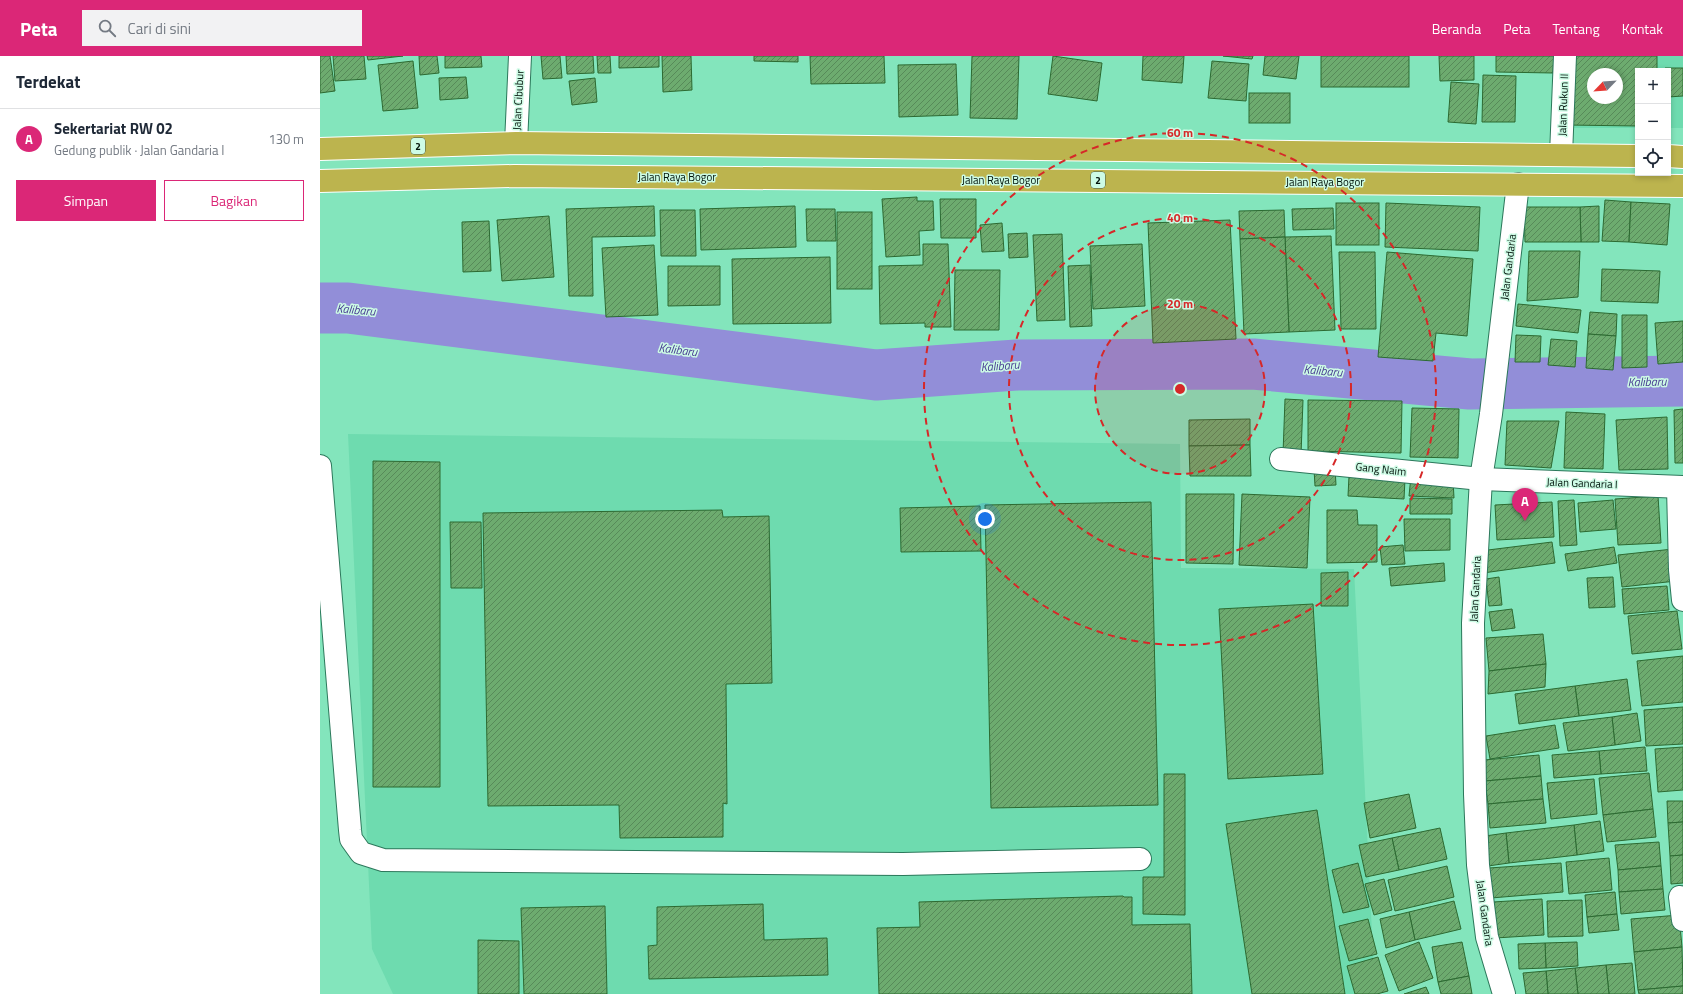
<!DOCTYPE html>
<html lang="id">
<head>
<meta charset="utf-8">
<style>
	:root { --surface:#fff; --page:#f2f2f3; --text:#1f2937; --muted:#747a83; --line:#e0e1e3; --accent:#db2777 }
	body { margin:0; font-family:"Titillium Web",sans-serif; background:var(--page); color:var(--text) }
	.controls { position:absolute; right:12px; top:12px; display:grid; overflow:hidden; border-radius:0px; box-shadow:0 2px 6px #0003 }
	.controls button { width:36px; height:36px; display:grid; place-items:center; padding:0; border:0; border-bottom:1px solid var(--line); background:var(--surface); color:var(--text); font:20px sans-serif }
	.compass { position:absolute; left:1267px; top:12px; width:36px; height:36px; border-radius:50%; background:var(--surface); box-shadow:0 2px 6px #0003; rotate:245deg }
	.you { position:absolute; left:665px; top:463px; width:14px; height:14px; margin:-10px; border:3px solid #fff; border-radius:50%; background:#1a73e8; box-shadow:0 0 0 6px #1a73e833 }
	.badge { display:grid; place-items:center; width:26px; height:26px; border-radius:50%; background:var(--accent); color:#fff; font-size:13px; font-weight:700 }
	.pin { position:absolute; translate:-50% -33px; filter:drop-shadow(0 1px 2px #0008) }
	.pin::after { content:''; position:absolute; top:21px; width:14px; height:12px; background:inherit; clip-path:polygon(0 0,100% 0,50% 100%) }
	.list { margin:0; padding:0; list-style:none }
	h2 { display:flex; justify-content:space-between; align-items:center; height:52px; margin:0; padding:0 16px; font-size:17px }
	h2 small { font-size:13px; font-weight:400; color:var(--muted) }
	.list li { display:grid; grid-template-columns:26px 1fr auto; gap:12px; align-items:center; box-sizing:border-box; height:60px; padding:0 16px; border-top:1px solid var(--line) }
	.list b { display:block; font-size:15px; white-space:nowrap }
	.list p { margin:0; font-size:13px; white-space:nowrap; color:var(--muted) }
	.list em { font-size:13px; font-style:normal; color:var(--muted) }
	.actions { display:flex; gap:8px; padding:12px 16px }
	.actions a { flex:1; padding:9px 0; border:1px solid var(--accent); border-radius:0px; text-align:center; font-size:14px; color:var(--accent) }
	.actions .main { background:var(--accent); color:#fff }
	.icon { flex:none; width:22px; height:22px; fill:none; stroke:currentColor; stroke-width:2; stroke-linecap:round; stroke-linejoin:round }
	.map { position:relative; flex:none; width:1363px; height:938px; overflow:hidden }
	header { display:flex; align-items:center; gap:24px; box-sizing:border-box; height:56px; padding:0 20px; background:var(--accent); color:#fff }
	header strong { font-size:19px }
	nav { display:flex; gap:22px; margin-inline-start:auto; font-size:14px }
	.search { width:280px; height:36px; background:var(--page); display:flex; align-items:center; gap:10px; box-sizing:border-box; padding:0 14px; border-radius:0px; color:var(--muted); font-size:15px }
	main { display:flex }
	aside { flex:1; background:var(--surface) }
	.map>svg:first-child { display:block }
</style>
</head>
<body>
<header>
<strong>Peta</strong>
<div class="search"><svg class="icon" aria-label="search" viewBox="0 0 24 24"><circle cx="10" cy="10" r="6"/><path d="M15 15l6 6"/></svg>Cari di sini</div>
<nav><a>Beranda</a><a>Peta</a><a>Tentang</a><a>Kontak</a></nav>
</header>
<main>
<aside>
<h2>Terdekat<small></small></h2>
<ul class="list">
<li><span class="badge">A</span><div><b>Sekertariat RW 02</b><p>Gedung publik · Jalan Gandaria I</p></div><em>130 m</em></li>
</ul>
<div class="actions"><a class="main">Simpan</a><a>Bagikan</a></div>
</aside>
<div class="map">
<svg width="1363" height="938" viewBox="0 0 1363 938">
	<defs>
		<pattern id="building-hatch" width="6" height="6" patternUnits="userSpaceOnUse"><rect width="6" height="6" fill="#6dab6f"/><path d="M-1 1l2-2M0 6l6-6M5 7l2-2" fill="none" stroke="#578a59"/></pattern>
	</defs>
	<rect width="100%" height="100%" fill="#83e5bc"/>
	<g fill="#6edbaf" fill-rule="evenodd">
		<path d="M1240,0H1363V72H1348V15H1318V72H1241ZM1273,18H1297V42H1273Z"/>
		<path d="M28,378L860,388L861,512L1034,513L1055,938H73L52,893Z"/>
	</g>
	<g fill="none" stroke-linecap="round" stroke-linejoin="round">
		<path stroke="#928ed8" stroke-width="51" d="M0,252H28L556,319L697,309L933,308L1150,328L1363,325"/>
	</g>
	<g fill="url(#building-hatch)" stroke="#2c6a31" fill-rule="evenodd">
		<path d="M0,0H10L15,35L0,37Z"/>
		<path d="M13,0H44L46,23L15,25Z"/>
		<path d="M47,0H83L48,4Z"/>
		<path d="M99,0H117L119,17L100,19Z"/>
		<path d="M125,0H161L162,11L125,12Z"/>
		<path d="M221,0H240L242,22L223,23Z"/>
		<path d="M246,0H273L274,17L247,18Z"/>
		<path d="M277,0H290L291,17H278Z"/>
		<path d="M299,0H339V11L299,12Z"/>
		<path d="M342,0H371L372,34L343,36Z"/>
		<path d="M434,0H478V6L434,5Z"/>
		<path d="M490,0H564L565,27L491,28Z"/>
		<path d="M652,0H699L697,63L650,62Z"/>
		<path d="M733,0L782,7L777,45L728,38Z"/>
		<path d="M823,0H864L862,27L822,24Z"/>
		<path d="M903,0H933L932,3Z"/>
		<path d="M945,0H979L976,23L943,19Z"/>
		<rect x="1001" y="0" width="88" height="31"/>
		<path d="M1119,0H1154V24L1120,25Z"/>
		<path d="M1176,0H1234L1233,17L1176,16Z"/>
		<path d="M1248,0H1337V15H1318V70L1247,69ZM1273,18H1297V42H1273Z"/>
		<path d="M93,5L98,52L63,55L58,9Z"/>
		<path d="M892,5L929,8L926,45L888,42Z"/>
		<path d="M636,8L638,59L579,61L578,9Z"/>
		<path d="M1345,12H1363V40L1348,41V15H1345Z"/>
		<path d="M1163,19L1196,20L1195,66H1162Z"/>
		<path d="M146,21L148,42L120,44L119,22Z"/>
		<path d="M275,22L277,46L252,49L249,25Z"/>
		<path d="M1131,26L1159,28L1156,68L1128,66Z"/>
		<rect x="929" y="37" width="41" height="30"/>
		<path d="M597,141V145H613L614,174L599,175L600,199L566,201L562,143Z"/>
		<path d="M620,143H656V182H621Z"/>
		<path d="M1285,144L1311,146L1309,186L1282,185Z"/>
		<path d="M1311,146L1350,148L1347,189L1309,186Z"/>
		<rect x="1016" y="147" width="43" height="42"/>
		<path d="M1066,147L1160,151L1158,195L1065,191Z"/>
		<path d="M334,150L335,180L272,181L273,240H249L246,153Z"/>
		<path d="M475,150L476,191L381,194L380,153Z"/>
		<path d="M1279,150V186H1261L1260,151Z"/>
		<path d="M1204,151H1260L1261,186H1205Z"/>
		<path d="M1013,152L1014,173L973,174L972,153Z"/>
		<path d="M486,153H515L516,185H487Z"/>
		<path d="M340,154H375L376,200H341Z"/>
		<path d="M964,154L965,181L920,183L919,155Z"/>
		<rect x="517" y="156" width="35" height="77"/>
		<path d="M229,160L234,221L182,225L177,164Z"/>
		<path d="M910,164L916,283L833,287L828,167Z"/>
		<path d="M169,165L171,215L143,216L142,166Z"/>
		<path d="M682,167L684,195L662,196L660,169Z"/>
		<path d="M707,177L708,201L689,202L688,178Z"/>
		<path d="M742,178L745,264L717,265L713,179Z"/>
		<path d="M1011,180L1015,274L969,276L965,181Z"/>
		<path d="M965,181L969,276L924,278L920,183Z"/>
		<path d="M603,188H628L631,271H605V267L560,268L559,210L603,209Z"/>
		<path d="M822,188L825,250L773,253L770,190Z"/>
		<path d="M334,189L338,259L286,261L282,192Z"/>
		<path d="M1209,195H1260L1258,241L1207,245Z"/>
		<path d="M1019,196H1055L1056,273H1021Z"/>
		<path d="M1067,196L1153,203L1147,280L1116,277L1113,305L1058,301Z"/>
		<path d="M510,201L511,267L413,268L412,203Z"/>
		<path d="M770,209L772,270L750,271L748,210Z"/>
		<path d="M348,210H400V249L348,250Z"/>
		<path d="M1282,213L1340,215L1338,247L1281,245Z"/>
		<path d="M635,214H680L679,274H634Z"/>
		<path d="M1198,248L1261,254L1258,277L1196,270Z"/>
		<path d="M1270,256L1297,258L1296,280L1268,278Z"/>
		<path d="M1302,259H1327V311L1302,312Z"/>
		<path d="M1363,265V306L1338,308L1335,267Z"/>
		<path d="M1268,278L1296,280L1293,314L1266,312Z"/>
		<path d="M1196,279L1221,280L1220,306H1195Z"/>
		<path d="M1231,283L1257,285L1255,311L1228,309Z"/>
		<path d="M965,343L983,344L981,399L963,398Z"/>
		<path d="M988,344L1082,345L1081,397L988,395Z"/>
		<path d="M1092,352L1139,353L1138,402L1090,401Z"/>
		<path d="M1363,353V407H1355L1354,354Z"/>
		<path d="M1246,356L1285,358L1283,413L1244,412Z"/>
		<path d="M1347,361L1348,413L1299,414L1296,364Z"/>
		<path d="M930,363V389L869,390V364Z"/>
		<path d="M1187,365H1239L1231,412L1185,409Z"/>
		<path d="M930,389L931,420H870L869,390Z"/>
		<path d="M53,405L120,406V731H53Z"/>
		<path d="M1015,412L1016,429L995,430L994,413Z"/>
		<path d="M1029,420L1085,423L1084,443L1028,440Z"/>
		<path d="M1091,420L1133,424L1134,442L1089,440Z"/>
		<path d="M866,438H914L913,508L866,507Z"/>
		<path d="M922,438L990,441L987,512L919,509Z"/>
		<path d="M1338,440L1341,487L1298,489L1295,443Z"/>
		<path d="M1090,442L1132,443V458H1090Z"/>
		<path d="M1254,444L1257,489L1240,490L1238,445Z"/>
		<path d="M1293,444L1296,473L1260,476L1258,447Z"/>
		<path d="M831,446L838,749L671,752L665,449Z"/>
		<path d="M1232,446L1234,481L1177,484L1175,449Z"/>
		<path d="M660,450L661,495L581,496L580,452Z"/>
		<path d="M402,454L403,461L449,460L452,627L406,628L407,748L403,747V781L300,782L299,749L168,750L163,457Z"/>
		<path d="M1007,454H1037L1038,469H1057V506L1007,507Z"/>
		<path d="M1084,463H1130V494L1085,495Z"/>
		<path d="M130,466H161L162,532H131Z"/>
		<path d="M1232,486L1235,507L1163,517L1160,495Z"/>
		<path d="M1083,489L1085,508L1062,509L1060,491Z"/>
		<path d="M1294,491L1297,507L1248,515L1245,498Z"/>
		<path d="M1353,493L1356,525L1302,531L1298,499Z"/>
		<path d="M1124,507L1125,525L1071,530L1069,512Z"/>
		<path d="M1028,516V550H1001V517Z"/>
		<path d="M1179,521L1182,549L1169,550L1166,523Z"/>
		<path d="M1293,521L1295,551L1269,552L1267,522Z"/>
		<path d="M1347,530L1349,554L1304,558L1302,533Z"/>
		<path d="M993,548L1003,718L908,723L899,553Z"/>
		<path d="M1192,553L1195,572L1172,575L1169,556Z"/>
		<path d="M1357,555L1362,593L1312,598L1308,560Z"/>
		<path d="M1223,578L1226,608L1169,615L1166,582Z"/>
		<path d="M1363,600V646L1322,650L1317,605Z"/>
		<path d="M1226,608L1225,631L1168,638L1169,615Z"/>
		<path d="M1307,623L1311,654L1259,660L1255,630Z"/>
		<path d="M1255,630L1259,660L1199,668L1195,638Z"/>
		<path d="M1363,651V688L1326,690L1324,654Z"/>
		<path d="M1317,657L1321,685L1295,689L1292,661Z"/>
		<path d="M1292,661L1295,689L1248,695L1243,667Z"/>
		<path d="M1235,669L1239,692L1170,703L1166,680Z"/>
		<path d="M1325,691L1327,715L1281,718L1279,695Z"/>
		<path d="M1363,691V734L1338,736L1335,693Z"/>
		<path d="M1279,695L1281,718L1234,722L1232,699Z"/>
		<path d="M1219,699L1221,720L1165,725L1164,704Z"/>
		<path d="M1329,717L1333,753L1283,759L1279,722Z"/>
		<path d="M844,718H865V859L823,858V821H844Z"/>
		<path d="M1221,720L1223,743L1168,748L1165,725Z"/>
		<path d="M1274,723L1277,758L1231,763L1227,727Z"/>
		<path d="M1089,738L1096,772L1050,782L1044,747Z"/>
		<path d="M1223,743L1226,767L1170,772L1168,748Z"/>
		<path d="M1347,745H1363V766L1348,767Z"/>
		<path d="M1333,753L1336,781L1287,786L1283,759Z"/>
		<path d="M997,754L1025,938H932L906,768Z"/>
		<path d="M1280,765L1284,795L1257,799L1254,769Z"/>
		<path d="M1363,766V799L1350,800L1348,767Z"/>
		<path d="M1254,769L1257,799L1189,807L1186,777Z"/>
		<path d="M1120,772L1127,803L1079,814L1072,782Z"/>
		<path d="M1186,777L1189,807L1168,810L1165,780Z"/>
		<path d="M1072,782L1079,814L1046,821L1039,789Z"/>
		<path d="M1339,786L1341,810L1298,814L1295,789Z"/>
		<path d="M1363,799V827L1351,828L1350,800Z"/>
		<path d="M1289,802L1292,834L1249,838L1246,806Z"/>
		<path d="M1038,807L1049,851L1023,857L1012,814Z"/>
		<path d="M1241,807L1243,836L1171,842L1169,812Z"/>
		<path d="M1127,810L1134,841L1075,855L1068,824Z"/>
		<path d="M1341,810L1343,833L1299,836L1298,814Z"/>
		<path d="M1064,823L1072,854L1054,859L1045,828Z"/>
		<path d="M1343,833L1345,854L1301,858L1299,836Z"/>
		<path d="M1295,836L1297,858L1267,861L1265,839Z"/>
		<path d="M803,840L804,841H812V869L870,868L872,938H559L557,872L600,871L599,846Z"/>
		<path d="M1222,843L1224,879L1175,882L1173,846Z"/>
		<path d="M1262,844L1263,880L1228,881L1227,845Z"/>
		<path d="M1134,845L1141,873L1095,884L1089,856Z"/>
		<path d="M443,848L444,884L507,882L508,919L329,923L328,890L337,889V851Z"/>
		<path d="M285,850L287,938H204L201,852Z"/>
		<path d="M1089,856L1095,884L1066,892L1060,863Z"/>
		<path d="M1297,858L1299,874L1269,877L1267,861Z"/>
		<path d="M1359,859L1362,891L1314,896L1311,863Z"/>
		<path d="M1048,863L1057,898L1029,905L1019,870Z"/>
		<path d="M158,884L199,885V938H158Z"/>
		<path d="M1099,886L1113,922L1079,935L1065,899Z"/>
		<path d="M1142,886L1149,920L1118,926L1112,891Z"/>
		<path d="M1257,886L1258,910L1226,912L1225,887Z"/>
		<path d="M1225,887L1226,912L1199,913L1198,888Z"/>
		<path d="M1362,891L1363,930L1318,934L1314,896Z"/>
		<path d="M1058,901L1068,935L1057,938H1035L1027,910Z"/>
		<path d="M1312,907L1315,938H1289L1286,909Z"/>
		<path d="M1286,909L1289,938H1258L1255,912Z"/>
		<path d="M1255,912L1258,938H1228L1226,915Z"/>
		<path d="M1226,915L1228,938H1206L1203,917Z"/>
		<path d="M1149,920L1152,938H1121L1118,926Z"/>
		<path d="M1363,930V938H1319L1318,934Z"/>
		<path d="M1106,931L1109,938H1084Z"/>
	</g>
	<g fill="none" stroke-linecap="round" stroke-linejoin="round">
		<g stroke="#2c785b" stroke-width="24">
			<g id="minor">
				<path d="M196,87L200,0"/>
				<path d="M1241,99L1245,0"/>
				<path d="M961,403L1161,423L1363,431"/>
				<path d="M0,410L30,774L31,783L41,797L63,804L583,808L820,803"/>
				<path d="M1358,431L1360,514L1363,544"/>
				<path d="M1360,841L1363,864"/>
				<path d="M1184,938L1167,881L1158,809L1155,738L1153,567L1161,423L1171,358L1198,128"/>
			</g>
		</g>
		<g stroke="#fff" stroke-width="24">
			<g id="highway">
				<path d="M0,93L196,87L1318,100"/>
				<path d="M1348,100L1363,101"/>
				<path d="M0,125L194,120L1363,130"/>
			</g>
		</g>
		<use href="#minor" stroke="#fff" stroke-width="22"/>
		<use href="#highway" stroke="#bcb44e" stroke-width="22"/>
	</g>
	<circle cx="860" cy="333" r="85" fill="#d62828" fill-opacity=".12"/>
	<g fill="none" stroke="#d62828" stroke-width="2" stroke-dasharray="7 5">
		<circle cx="860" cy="333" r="85"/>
		<circle cx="860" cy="333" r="171"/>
		<circle cx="860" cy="333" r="256"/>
	</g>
	<g text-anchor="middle" stroke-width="3" stroke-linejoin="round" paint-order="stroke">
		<g fill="#cdfbe5" stroke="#3e584c" stroke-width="1">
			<rect x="91" y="82" width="14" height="16" rx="3"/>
			<rect x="771" y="116" width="14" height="16" rx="3"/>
		</g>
		<g font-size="10" font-weight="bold" fill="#00120a">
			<text x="98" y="94">2</text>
			<text x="778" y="128">2</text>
		</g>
		<g font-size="11" fill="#00120a" stroke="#cdfbe5">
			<text transform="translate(198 44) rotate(-87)" y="4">Jalan Cibubur</text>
			<text transform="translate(1243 49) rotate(-88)" y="4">Jalan Rukun II</text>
			<text x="357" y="125">Jalan Raya Bogor</text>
			<text x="681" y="128">Jalan Raya Bogor</text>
			<text x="1005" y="130">Jalan Raya Bogor</text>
			<text transform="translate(1188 211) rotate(-83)" y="4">Jalan Gandaria</text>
			<text transform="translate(1061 413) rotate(6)" y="4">Gang Naim</text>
			<text transform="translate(1262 427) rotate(2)" y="4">Jalan Gandaria I</text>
			<text transform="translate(1155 533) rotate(-87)" y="4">Jalan Gandaria</text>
			<text transform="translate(1165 857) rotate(82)" y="4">Jalan Gandaria</text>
		</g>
		<g font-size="12" font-style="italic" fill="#483c92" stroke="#cdfbe5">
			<text transform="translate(36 254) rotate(5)" y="4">Kalibaru</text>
			<text transform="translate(358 294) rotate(7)" y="4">Kalibaru</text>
			<text transform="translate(680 310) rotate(-4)" y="4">Kalibaru</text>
			<text transform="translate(1003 315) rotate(5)" y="4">Kalibaru</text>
			<text transform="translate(1327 326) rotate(-1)" y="4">Kalibaru</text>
		</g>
	</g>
	<circle cx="860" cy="333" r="6" fill="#d62828" stroke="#cdfbe5" stroke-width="2"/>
	<g font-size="12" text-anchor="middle" font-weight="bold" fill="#d62828" stroke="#cdfbe5" stroke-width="3" stroke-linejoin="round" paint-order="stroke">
		<text x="860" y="81">60 m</text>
		<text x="860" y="166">40 m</text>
		<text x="860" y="252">20 m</text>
	</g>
</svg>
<div class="controls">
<button>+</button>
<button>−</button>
<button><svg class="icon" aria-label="locate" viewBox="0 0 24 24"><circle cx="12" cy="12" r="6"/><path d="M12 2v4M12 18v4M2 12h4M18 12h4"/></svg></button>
</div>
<svg class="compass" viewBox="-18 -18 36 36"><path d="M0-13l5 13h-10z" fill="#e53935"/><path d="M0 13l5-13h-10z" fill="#747a83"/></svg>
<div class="you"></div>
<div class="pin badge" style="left:1205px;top:465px">A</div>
</div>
</main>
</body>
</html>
